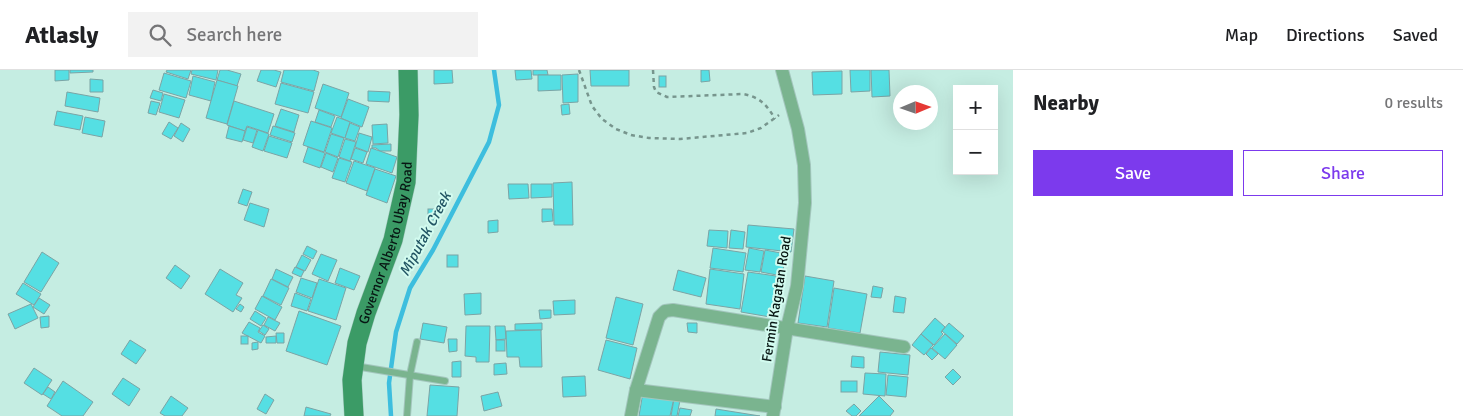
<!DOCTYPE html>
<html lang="en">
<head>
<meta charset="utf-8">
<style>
	:root { --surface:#fff; --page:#f2f2f2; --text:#202124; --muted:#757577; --line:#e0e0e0; --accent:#7c3aed }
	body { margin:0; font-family:Signika,sans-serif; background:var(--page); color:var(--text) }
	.controls { position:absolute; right:15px; top:15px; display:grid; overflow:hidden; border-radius:0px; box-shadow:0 5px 20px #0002 }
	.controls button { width:45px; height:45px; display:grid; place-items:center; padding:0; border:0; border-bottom:1px solid var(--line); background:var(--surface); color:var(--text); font:25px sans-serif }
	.compass { position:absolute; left:893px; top:15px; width:45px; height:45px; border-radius:50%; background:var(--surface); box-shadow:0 5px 20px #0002; rotate:88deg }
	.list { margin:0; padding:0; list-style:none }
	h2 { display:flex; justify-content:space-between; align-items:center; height:65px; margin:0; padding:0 20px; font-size:21px }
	h2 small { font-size:16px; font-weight:400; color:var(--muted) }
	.actions { display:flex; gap:10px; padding:15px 20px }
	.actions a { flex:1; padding:11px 0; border:1px solid var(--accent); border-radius:0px; text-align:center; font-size:18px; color:var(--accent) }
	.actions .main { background:var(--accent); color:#fff }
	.icon { flex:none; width:28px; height:28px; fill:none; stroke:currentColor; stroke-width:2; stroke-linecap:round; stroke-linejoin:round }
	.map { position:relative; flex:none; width:1013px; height:346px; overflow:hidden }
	header { display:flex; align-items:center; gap:30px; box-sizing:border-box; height:70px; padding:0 25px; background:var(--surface); border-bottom:1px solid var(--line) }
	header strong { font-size:24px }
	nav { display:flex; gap:28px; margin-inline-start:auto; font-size:18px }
	.search { width:350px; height:45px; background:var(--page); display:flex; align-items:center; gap:12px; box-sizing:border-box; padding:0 18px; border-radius:0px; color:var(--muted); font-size:19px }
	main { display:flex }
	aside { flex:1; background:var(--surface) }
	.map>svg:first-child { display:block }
</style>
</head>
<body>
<header>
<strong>Atlasly</strong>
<div class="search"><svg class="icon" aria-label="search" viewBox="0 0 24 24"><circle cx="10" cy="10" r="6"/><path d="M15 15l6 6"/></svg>Search here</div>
<nav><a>Map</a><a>Directions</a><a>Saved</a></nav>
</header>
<main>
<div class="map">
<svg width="1013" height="346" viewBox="0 0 1013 346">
	<rect width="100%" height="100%" fill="#c5ede2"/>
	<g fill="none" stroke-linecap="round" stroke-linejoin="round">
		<path stroke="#3dbede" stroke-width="4.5" d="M391,346L389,313L396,262L410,218L433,180L489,72L499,35L494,0"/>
	</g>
	<g fill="#55dfe3" stroke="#7ba4a5">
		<path d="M55,0H69V10L55,11Z"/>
		<path d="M70,0H93V2L70,3Z"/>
		<path d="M167,0H191L188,9L166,2Z"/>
		<path d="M192,0H218L216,10L191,4Z"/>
		<path d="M220,0H227L241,4L237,16L217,10Z"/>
		<path d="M261,0H274L281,2L276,17L257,11Z"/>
		<path d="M284,0H313L319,2L314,21L281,12Z"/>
		<path d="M434,0H452L453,13L434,14Z"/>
		<path d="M515,0H531L532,9L516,10Z"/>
		<path d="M533,0H547L548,5H533Z"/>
		<path d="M590,0H629V16H591Z"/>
		<path d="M701,0H709L710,11L701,12Z"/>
		<path d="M850,0H870V21L851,22Z"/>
		<path d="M871,0H889L890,26L872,27Z"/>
		<path d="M842,1V24L813,25L812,2Z"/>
		<path d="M164,3L191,11L186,28L159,20Z"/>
		<path d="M578,4V32L563,33L562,5Z"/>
		<path d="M538,5H561V20L538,21Z"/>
		<path d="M193,6L215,12L211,31L189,25Z"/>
		<rect x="659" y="6" width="7" height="11"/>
		<path d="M90,9L103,10V22H90Z"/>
		<path d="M217,10L238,16L227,54L206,48Z"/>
		<path d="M281,13L314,22L308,43L275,34Z"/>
		<path d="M323,14L349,23L341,47L315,38Z"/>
		<path d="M153,20L163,23L161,31L150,28Z"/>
		<path d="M368,21L390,22L389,32L368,31Z"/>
		<path d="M67,22L100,28L98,42L65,36Z"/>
		<path d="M164,24L185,30L179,48L159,42Z"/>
		<path d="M348,29L369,37L362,57L341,48Z"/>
		<path d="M151,31L160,33L156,45L148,43Z"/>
		<path d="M234,31L274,44L268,63L247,56L245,61L227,55Z"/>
		<path d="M569,34L570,44L562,45L561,35Z"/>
		<path d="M281,39L299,45L294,62L275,56Z"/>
		<path d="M319,40L335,46L331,57L315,52Z"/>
		<path d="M57,41L83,46L80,60L54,55Z"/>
		<path d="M85,47L105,51L102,67L82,63Z"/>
		<path d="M337,47L350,52L345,68L331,63Z"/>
		<path d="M311,51L332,58L324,82L303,75Z"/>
		<path d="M169,52L178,58L171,69L162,64Z"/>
		<path d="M181,53L190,59L183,72L174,66Z"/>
		<path d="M350,53L360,57L355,71L345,68Z"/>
		<path d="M387,54L388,73L373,74L372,55Z"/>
		<path d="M229,56L245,61L242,72L226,68Z"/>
		<path d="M273,56L295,63L292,72L270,65Z"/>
		<path d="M247,57L257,60L253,73L243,70Z"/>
		<path d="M258,60L269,64L263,81L252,77Z"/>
		<path d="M359,63L372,67L368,82L355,77Z"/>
		<path d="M331,64L344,68L338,87L325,82Z"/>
		<path d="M269,66L292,73L287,88L264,81Z"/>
		<path d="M345,69L356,72L350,91L339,87Z"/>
		<path d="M391,74V81H380L376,78H372V75Z"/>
		<path d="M308,77L325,83L320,98L303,92Z"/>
		<path d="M355,78L367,82L363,93L351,89Z"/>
		<path d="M371,78L397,87L392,103L366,94Z"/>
		<path d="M326,83L338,88L333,102L321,97Z"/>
		<path d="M339,88L352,92L345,112L332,108Z"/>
		<path d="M354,91L375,98L367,121L346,113Z"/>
		<path d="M375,99L396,106L387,133L366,125Z"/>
		<path d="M572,112L573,155H554L553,113Z"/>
		<path d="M508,114H528L529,128L509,129Z"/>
		<path d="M531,114H552V127L531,128Z"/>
		<path d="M243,119L252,122L247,136L238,133Z"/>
		<path d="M250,133L269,139L264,157L244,150Z"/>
		<rect x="428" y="139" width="7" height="11"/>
		<path d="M542,139H552L553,151L542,152Z"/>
		<path d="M498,150V162L488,163V151Z"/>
		<path d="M748,155L794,159L791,182L746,177Z"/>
		<path d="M709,160L728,161L727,178L707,176Z"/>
		<path d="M731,160L745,162L743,179L729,178Z"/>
		<path d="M307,176L317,181L313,189L303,184Z"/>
		<path d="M713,178L746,183L743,202L710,198Z"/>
		<path d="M749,178L764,181L760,202L745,200Z"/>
		<path d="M765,180L786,184L782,206L761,202Z"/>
		<path d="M42,182L59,193L41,222L24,212Z"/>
		<path d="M321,184L337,190L328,211L312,204Z"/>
		<path d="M302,185L311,190L305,201L296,197Z"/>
		<rect x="447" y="185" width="11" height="12"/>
		<path d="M175,195L190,206L181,219L166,208Z"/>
		<path d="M295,197L304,201L301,207L292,203Z"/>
		<path d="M340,198L360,206L354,220L335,213Z"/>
		<path d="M220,199L243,213L236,225L242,228L233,242L205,224Z"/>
		<path d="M276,199L293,207L288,217L272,209Z"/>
		<path d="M710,199L744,204L740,239L706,234Z"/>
		<path d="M678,200L706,208L701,227L673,220Z"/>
		<path d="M748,202L783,207L776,248L741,242Z"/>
		<path d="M805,206L834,211L827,257L798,253Z"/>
		<path d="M301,208L317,213L312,228L296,222Z"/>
		<path d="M271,209L289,218L281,235L263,226Z"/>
		<path d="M319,209L346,218L336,250L308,241Z"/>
		<path d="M23,213L41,224L34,235L16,224Z"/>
		<path d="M873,216L883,218L881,228L871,227Z"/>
		<path d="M834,218L867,224L860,263L828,258Z"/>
		<path d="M295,223L311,229L307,241L291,236Z"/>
		<path d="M481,223V244L465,245L464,224Z"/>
		<path d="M262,226L282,237L275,250L255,239Z"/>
		<path d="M895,226L906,228L904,243L893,242Z"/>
		<path d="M616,227L643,234L633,275L606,268Z"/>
		<path d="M39,228L50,235L44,244L33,237Z"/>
		<path d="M575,230V244L554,245L553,231Z"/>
		<path d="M31,234L38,248L15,259L8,244Z"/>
		<path d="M240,234L244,237L241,242L236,239Z"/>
		<path d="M539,240H551V248L540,249Z"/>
		<path d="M255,241L266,248L261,256L250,249Z"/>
		<path d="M299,241L341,256L327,295L286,281Z"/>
		<path d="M49,246V257L41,258L40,247Z"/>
		<path d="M268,247L280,253L275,261L264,255Z"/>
		<path d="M935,248L945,257L941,262L943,264L934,275L921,264Z"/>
		<path d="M249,252L260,258L258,262L265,266L261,273L242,263Z"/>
		<path d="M423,253L447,257L444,273L420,269Z"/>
		<path d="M542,253V260H515V254Z"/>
		<path d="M687,253H697V263L688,262Z"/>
		<path d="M949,253L964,266L957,274L942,261Z"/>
		<path d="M263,255L269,259L265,265L259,261Z"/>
		<path d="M466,256H490L489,292H476V287L465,286Z"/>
		<path d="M495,256H505L506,269L496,270Z"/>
		<path d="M541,260L542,297H520L519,287H507L506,261Z"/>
		<path d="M276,263H284V273H277Z"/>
		<path d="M921,264L933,275L924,285L912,275Z"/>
		<path d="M945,264L957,275L945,289L932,278Z"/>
		<rect x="241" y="266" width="7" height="8"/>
		<path d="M276,266V273H266V267Z"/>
		<path d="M448,269H457V281L449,282Z"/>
		<path d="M130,270L146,280L136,294L121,284Z"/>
		<rect x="496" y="270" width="9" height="11"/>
		<path d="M606,270L637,278L630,309L598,300Z"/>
		<path d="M258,272V279L252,280V273Z"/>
		<path d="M931,278L938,284L932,290L926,284Z"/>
		<path d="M880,282L910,285L908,305L878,302Z"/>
		<path d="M852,286L864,287V298L851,297Z"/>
		<path d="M461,291V307H452V292Z"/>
		<path d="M506,293L507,304L494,305V294Z"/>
		<path d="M34,298L52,310L42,325L24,313Z"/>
		<path d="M953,299L961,307L953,315L945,307Z"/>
		<path d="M865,303L886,304L885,326L863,324Z"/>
		<path d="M888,305L908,307L906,327L886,325Z"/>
		<path d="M585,306L586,326L563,327L562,307Z"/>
		<path d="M123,308L140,319L129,336L112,324Z"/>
		<path d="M63,311L93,332L83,346H62L47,336Z"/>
		<rect x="841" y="311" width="16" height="11"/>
		<path d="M430,315L459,317L457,346H427Z"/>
		<path d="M48,317L55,322L51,329L43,324Z"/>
		<path d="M498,322L502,336L484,341L481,326Z"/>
		<path d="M643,322L674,328L670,346H639Z"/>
		<path d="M265,324L274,330L266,344L257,339Z"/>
		<path d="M171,326L188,338L182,346H165L160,343Z"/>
		<path d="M879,326L894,341L890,346H859Z"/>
		<path d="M674,329L680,330L677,346H671Z"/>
		<path d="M854,334L861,341L856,346H852L846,341Z"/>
		<path d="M306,337L331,344L330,346H304Z"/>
		<path d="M680,338L692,340L690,346H678Z"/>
		<path d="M716,339L760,346H715Z"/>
	</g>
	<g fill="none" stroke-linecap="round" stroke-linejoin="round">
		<g stroke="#a3c6bd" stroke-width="8">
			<g id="lane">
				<path d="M355,296L445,311"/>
				<path d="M407,346L410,305L417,272"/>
			</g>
		</g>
		<g stroke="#a3c6bd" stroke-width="14">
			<g id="street">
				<path d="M636,320L775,337"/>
				<path d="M631,346L636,320L659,247L665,241L673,240L904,277"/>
				<path d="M773,346L787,258L797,216L805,133L804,95L798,59L782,0"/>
			</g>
		</g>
		<g stroke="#a3c6bd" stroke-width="20">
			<g id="secondary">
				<path id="s1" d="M354,346L352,310L357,273L366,243L393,170L406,112L409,45L408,0"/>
			</g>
		</g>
		<g stroke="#77958d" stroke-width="2.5" stroke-dasharray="4 4" stroke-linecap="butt">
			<path d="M579,0L592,36L602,49L616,59L631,65L649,68L680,69L747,63L761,58L779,45"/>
			<path d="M653,0L654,17L656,22L667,27L743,24C760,27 767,35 775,49"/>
		</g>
		<use href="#lane" stroke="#7ab48f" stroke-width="6"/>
		<use href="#street" stroke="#7ab48f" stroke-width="12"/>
		<use href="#secondary" stroke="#3b9b66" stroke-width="19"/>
	</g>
	<g text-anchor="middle" stroke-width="4" stroke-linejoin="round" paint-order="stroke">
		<g font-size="14" fill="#071613" stroke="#d2fbef">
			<text dy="5" stroke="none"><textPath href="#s1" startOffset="178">Governor Alberto Ubay Road</textPath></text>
			<text transform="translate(776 229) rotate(-81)" y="5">Fermin Kagatan Road</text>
		</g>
		<g font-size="15" font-style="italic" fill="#215463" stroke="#d2fbef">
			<text transform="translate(425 164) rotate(-62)" y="5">Miputak Creek</text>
		</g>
	</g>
</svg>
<div class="controls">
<button>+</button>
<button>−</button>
</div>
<svg class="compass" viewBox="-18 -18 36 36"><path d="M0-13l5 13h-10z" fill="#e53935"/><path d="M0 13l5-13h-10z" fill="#757577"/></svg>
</div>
<aside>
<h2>Nearby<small>0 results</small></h2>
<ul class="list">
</ul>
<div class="actions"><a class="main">Save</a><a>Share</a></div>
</aside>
</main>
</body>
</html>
